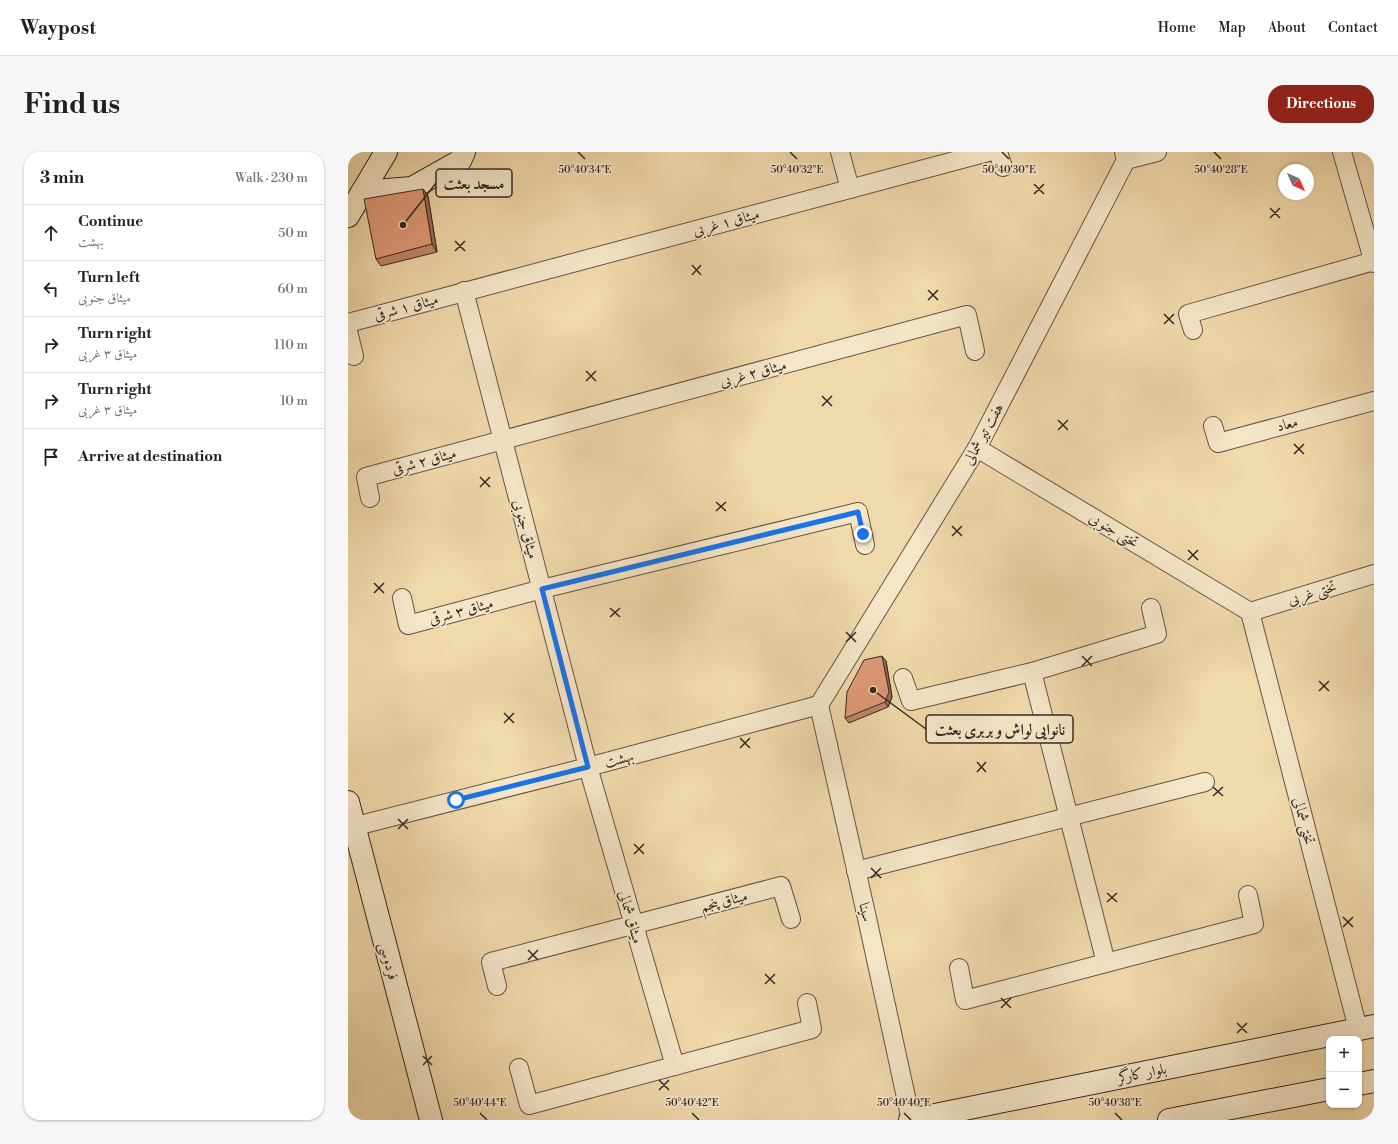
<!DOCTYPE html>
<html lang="en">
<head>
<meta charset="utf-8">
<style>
	:root { --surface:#fff; --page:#f6f6f6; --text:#202124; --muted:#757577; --line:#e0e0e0; --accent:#8f2418 }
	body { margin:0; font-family:"Libre Bodoni",Amiri,serif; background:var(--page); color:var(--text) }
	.controls { position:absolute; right:12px; bottom:12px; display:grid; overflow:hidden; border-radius:8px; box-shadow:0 1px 3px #0004 }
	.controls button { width:36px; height:36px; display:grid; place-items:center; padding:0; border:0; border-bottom:1px solid var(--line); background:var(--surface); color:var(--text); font:20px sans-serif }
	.compass { position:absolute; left:930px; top:12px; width:36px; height:36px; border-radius:50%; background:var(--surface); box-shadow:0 1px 3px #0004; rotate:135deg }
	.stop { position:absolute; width:12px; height:12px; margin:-9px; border:3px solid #1a73e8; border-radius:50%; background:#fff }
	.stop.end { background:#1a73e8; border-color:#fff; box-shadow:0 1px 4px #0008 }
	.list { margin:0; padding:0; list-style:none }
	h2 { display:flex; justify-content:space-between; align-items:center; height:52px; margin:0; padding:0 16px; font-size:17px }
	h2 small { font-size:13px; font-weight:400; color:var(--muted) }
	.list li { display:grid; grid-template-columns:26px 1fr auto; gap:12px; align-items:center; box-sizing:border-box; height:56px; padding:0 16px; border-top:1px solid var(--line) }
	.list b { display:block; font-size:15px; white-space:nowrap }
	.list p { margin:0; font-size:13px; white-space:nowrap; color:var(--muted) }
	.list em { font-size:13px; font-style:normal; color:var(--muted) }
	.icon { flex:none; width:22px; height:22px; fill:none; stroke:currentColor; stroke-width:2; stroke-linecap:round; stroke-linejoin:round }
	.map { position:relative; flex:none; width:1026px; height:968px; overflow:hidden; border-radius:16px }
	header { display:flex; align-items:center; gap:24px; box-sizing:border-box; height:56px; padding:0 20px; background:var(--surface); border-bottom:1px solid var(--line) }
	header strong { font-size:19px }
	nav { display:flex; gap:22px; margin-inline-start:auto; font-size:14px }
	.intro { display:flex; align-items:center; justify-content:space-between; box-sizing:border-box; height:96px; padding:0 24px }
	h1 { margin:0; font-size:28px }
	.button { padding:10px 18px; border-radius:16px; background:var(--accent); color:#fff; font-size:14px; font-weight:700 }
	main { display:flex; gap:24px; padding:0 24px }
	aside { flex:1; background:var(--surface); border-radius:16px; box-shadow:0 1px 3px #0004 }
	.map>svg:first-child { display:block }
</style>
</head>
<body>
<header>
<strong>Waypost</strong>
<nav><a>Home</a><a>Map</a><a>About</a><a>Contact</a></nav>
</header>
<div class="intro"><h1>Find us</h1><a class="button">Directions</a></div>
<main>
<aside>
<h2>3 min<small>Walk · 230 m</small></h2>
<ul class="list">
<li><svg class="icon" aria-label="ahead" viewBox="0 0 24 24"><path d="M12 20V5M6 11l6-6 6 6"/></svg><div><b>Continue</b><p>بهشت</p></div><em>50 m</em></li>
<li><svg class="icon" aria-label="left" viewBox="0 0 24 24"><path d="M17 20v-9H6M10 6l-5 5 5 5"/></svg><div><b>Turn left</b><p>میثاق جنوبی</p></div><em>60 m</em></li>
<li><svg class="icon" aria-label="right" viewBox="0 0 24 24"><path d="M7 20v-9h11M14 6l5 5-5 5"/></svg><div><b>Turn right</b><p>میثاق ۳ غربی</p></div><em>110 m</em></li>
<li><svg class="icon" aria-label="right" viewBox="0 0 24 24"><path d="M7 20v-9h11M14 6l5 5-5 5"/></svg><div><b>Turn right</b><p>میثاق ۳ غربی</p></div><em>10 m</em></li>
<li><svg class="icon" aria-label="arrive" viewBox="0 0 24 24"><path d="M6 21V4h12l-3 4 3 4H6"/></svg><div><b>Arrive at destination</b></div></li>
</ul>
</aside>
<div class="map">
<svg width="1026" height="968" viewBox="0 0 1026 968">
	<rect width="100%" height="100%" fill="#f0d9ab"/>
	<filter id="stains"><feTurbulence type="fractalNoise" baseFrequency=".005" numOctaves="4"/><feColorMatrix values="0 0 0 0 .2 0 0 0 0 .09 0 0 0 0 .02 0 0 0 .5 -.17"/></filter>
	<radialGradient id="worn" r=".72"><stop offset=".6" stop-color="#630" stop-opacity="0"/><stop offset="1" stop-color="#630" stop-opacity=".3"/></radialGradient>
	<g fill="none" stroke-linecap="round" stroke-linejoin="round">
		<g stroke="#645445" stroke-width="20">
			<g id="street">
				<path d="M492,0L502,37"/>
				<path d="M650,0L655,15"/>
				<path d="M994,0L1026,111"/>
				<path d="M778,8L809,0"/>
				<path d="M116,139L240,615L327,914"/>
				<path d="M0,171L640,0"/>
				<path d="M845,178L840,162L1026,109"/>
				<path d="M0,179L6,204"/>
				<path d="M865,274L870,291L1026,249"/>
				<path d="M629,296L902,460"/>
				<path d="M22,346L18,325L619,163L627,199"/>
				<path d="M54,446L60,473L194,437L510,360L517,393"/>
				<path d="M902,460L1010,877"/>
				<path d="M902,460L1026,422"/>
				<path d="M555,526L563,549L684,520"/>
				<path d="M471,553L629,296L778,8L776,0"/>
				<path d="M471,553L519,766L563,968"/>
				<path d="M0,676L240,615L471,553"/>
				<path d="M508,719L857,630"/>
				<path d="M758,811L684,520L809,482L803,456"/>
				<path d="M611,816L617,848L906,772L900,743"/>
				<path d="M149,834L143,810L433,734L443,767"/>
				<path d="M171,916L181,953L464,877L459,851"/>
			</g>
		</g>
		<g stroke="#352823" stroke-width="24">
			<g id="secondary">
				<path d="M14,40L64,36L112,9L116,0"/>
				<path d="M0,64L38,0"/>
				<path d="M0,650L83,968"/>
				<path d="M1011,932L1026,929"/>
				<path d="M562,968L1026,874"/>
				<path d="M821,968L981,937"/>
			</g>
		</g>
		<use href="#street" stroke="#f5e6c8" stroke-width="18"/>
		<use href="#secondary" stroke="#f5e6c8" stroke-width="22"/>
	</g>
	<g fill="#c18467" stroke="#352823">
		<path d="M75,37L80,44L89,100L33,114L28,107Z"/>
		<path d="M538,509L544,545L540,555L501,571L497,566Z"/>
	</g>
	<g fill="#9d6c54" stroke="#352823">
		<path d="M75,37L80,44L89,100L84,92Z"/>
		<path d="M534,504L538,509L544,545L540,555L537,550Z"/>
	</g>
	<g fill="#e09a78" stroke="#352823">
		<path d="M75,37L84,92L28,107L16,47Z"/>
		<path d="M534,504L541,540L537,550L497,566L499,540L516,508Z"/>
	</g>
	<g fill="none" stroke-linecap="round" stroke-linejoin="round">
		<path stroke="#1a73e8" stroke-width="5" d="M108,648L240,615L194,437L510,360L515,382"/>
	</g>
	<path fill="none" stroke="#352823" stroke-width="1.5" d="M230,0L237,7M442,0L449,7M654,0L661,7M866,0L873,7M686,32L696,42M686,42L696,32M922,56L932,66M922,66L932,56M107,89L117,99M107,99L117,89M344,113L353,123M344,123L353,113M580,138L590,148M580,148L590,138M816,162L826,172M816,172L826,162M238,219L248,229M238,229L248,219M474,244L484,254M474,254L484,244M710,268L720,278M710,278L720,268M946,292L956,302M946,302L956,292M132,325L142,335M132,335L142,325M368,350L378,359M368,359L378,350M604,374L614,384M604,384L614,374M840,398L850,408M840,408L850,398M26,431L36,441M26,441L36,431M262,456L272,465M262,465L272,456M498,480L508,490M498,490L508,480M734,504L744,514M734,514L744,504M971,529L981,539M971,539L981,529M156,561L166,571M156,571L166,561M392,586L402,596M392,596L402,586M629,610L638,620M629,620L638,610M865,635L875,644M865,644L875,635M50,667L60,677M50,677L60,667M286,692L296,702M286,702L296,692M523,716L533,726M523,726L533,716M759,741L769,750M759,750L769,741M995,765L1005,775M995,775L1005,765M180,798L190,808M180,808L190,798M417,822L427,832M417,832L427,822M653,846L663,856M653,856L663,846M889,871L899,881M889,881L899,871M75,904L84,913M75,913L84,904M311,928L321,938M311,938L321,928M132,961L139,968M344,961L351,968M556,961L563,968M767,961L774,968"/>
	<g text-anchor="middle" stroke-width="3.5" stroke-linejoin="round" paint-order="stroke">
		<g font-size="15" fill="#352823" stroke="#f5e6c8">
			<text transform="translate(378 70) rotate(-15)" y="5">میثاق ۱ غربی</text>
			<text transform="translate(58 155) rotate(-15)" y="5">میثاق ۱ شرقی</text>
			<text transform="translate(405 221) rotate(-15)" y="5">میثاق ۲ غربی</text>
			<text transform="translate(939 272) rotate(-15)" y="5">معاد</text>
			<text transform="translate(635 282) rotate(-61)" y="5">هفت تیر شمالی</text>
			<text transform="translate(76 309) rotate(-15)" y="5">میثاق ۲ شرقی</text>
			<text transform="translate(178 377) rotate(75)" y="5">میثاق جنوبی</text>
			<text transform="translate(766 378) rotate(31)" y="5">تختی جنوبی</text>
			<text transform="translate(964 441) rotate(-17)" y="5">تختی غربی</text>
			<text transform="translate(113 459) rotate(-15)" y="5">میثاق ۳ شرقی</text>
			<text transform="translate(271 607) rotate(-15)" y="5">بهشت</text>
			<text transform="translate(956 669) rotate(76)" y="5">تختی شمالی</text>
			<text transform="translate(376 749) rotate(-14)" y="5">میثاق پنجم</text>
			<text transform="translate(518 760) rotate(77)" y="5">سینا</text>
			<text transform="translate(283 765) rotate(74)" y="5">میثاق شمالی</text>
			<text transform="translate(41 809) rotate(75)" y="5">فردوسی</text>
			<text transform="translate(794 921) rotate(-11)" y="5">بلوار کارگر</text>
		</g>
	</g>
	<g font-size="10" text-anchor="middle" fill="#352823" stroke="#f5e6c8" stroke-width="3.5" stroke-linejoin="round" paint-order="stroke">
		<text x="237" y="21">50°40'34"E</text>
		<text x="449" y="21">50°40'32"E</text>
		<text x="661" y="21">50°40'30"E</text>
		<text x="873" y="21">50°40'28"E</text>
		<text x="767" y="954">50°40'38"E</text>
		<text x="132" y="954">50°40'44"E</text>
		<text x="344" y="954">50°40'42"E</text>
		<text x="556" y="954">50°40'40"E</text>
	</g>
	<path fill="none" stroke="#352823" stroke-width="1.5" d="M55 73L88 31M525 538L578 577"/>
	<g fill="#352823" stroke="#f5e6c8" stroke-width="1.5">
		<circle cx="55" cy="73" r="4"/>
		<circle cx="525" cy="538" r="4"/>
	</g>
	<g fill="#f5e6c8" stroke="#352823" stroke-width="1.5">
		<rect x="88" y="17" width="76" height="28" rx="4"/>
		<rect x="578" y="563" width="147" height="28" rx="4"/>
	</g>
	<g font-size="16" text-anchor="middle" font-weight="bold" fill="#352823">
		<text x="126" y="37">مسجد بعثت</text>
		<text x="652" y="583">نانوایی لواش و بربری بعثت</text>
	</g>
	<rect width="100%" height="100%" filter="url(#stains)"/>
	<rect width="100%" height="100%" fill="url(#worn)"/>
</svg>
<div class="controls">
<button>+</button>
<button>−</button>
</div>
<svg class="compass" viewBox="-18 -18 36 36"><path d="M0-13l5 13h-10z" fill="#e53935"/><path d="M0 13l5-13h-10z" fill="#757577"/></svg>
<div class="stop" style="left:108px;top:648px"></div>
<div class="stop end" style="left:515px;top:382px"></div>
</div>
</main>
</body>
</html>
